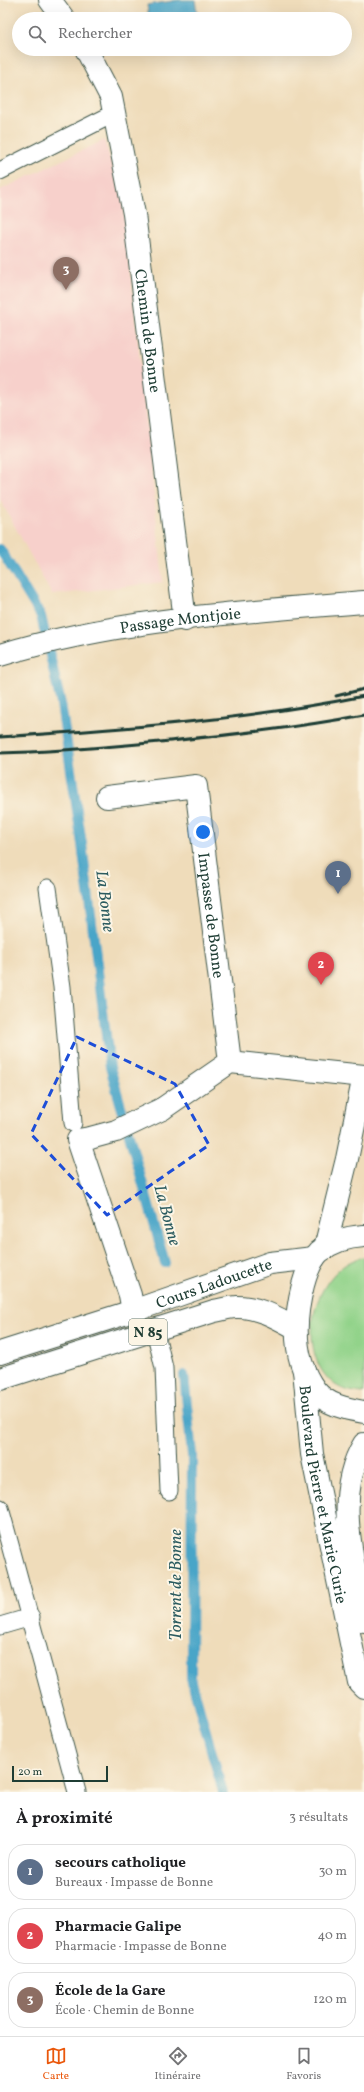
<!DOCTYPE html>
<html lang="fr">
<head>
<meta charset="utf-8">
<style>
	:root { --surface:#fff; --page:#f6f6f6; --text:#202124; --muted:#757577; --line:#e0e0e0; --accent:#ea580c }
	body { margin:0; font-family:Vollkorn,serif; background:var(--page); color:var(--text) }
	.scale { position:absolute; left:12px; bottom:10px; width:96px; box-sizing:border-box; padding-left:4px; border:2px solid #1f3d34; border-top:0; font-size:11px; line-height:14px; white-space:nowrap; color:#1f3d34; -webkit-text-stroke:3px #fcf5e5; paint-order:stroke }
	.you { position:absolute; left:203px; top:832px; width:14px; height:14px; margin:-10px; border:3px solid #fff; border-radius:50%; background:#1a73e8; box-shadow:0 0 0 6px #1a73e833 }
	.badge { display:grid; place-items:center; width:26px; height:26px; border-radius:50%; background:var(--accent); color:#fff; font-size:13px; font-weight:700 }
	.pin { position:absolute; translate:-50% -33px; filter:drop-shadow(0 1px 2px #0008) }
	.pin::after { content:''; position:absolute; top:21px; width:14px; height:12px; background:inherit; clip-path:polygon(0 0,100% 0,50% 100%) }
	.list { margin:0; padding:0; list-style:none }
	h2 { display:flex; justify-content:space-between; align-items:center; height:52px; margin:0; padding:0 16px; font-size:17px }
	h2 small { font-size:13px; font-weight:400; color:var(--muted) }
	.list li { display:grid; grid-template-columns:26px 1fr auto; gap:12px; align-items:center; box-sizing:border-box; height:56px; margin:0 8px 8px; padding:0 8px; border:1px solid var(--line); border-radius:16px }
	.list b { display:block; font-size:15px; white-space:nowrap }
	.list p { margin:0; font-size:13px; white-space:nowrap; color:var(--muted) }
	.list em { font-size:13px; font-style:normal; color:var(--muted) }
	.icon { flex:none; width:22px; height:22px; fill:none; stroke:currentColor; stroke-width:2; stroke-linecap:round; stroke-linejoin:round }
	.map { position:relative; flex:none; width:364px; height:1792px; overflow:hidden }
	.search { position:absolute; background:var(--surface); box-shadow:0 4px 16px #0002; left:12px; right:12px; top:12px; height:44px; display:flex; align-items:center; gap:10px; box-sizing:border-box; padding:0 14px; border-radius:22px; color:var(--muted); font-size:15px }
	.sheet { height:244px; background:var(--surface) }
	nav { display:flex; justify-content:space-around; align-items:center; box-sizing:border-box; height:56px; border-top:1px solid var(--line); background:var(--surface); font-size:11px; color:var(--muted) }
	nav a { display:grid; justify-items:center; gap:2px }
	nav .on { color:var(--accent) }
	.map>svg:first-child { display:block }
</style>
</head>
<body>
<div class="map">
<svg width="364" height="1792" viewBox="0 0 364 1792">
	<rect width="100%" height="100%" fill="#fcf5e5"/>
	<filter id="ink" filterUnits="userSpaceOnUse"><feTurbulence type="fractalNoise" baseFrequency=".025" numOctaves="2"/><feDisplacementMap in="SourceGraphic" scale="8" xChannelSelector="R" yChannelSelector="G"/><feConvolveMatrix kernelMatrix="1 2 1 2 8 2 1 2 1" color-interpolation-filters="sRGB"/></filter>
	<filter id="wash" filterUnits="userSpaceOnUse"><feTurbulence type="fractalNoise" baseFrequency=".012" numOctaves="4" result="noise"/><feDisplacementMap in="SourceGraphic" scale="16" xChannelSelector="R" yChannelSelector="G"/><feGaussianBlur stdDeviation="0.9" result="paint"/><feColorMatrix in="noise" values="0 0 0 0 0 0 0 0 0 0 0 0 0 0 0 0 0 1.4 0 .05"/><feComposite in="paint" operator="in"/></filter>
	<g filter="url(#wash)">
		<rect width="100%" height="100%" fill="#efdcba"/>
		<path fill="#f7d0cb" d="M104,140L123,199L163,582L52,595L0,499V190Z"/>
		<path fill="#92d38a" stroke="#58885f" d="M364,1257V1392L363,1393C353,1392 342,1390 334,1384C293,1352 313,1267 364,1257Z"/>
		<path fill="#4aa5c8" stroke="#34717e" d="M179,0H195L198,19H149L147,5Z"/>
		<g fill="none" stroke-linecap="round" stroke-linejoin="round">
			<g stroke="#4aa5c8" stroke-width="10">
				<path d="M0,549L41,616L61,704L82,844L110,1067L165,1263"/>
				<path d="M184,1375L192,1455L191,1678L223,1792"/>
			</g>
		</g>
	</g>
	<g filter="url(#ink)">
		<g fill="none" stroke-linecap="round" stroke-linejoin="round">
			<g stroke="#3e5548" stroke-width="19">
				<g id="service">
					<path d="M0,171L115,113"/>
					<path d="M48,888L62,987L73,1123"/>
					<path d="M155,1330L164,1368L169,1491"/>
					<path d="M0,1508L77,1792"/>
					<path d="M0,1626L31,1617"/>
				</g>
			</g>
			<g stroke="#3e5548" stroke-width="24">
				<path id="pedestrian" d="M90,1138L116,1131L162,1109"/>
			</g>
			<g stroke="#3e5548" stroke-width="24">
				<g id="minor">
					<path d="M50,0L64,19"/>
					<path id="s1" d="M86,49L111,97L134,214L185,620"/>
					<path id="s2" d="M0,655C117,619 242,612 364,602"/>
					<path id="s3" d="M107,797L196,786L230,1062"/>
					<path d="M162,1109L230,1062L364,1076"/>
					<path d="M90,1138L78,1140L130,1295L133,1311"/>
				</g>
			</g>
			<g stroke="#3e5548" stroke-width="24">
				<g id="primary">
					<path d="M364,1236C347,1237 332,1241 319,1252C311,1260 306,1274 303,1285C294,1320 292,1359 315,1390C326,1405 347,1409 364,1412"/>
					<path d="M325,1248L347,1159L364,1076"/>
					<path id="s4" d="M0,1353L133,1311L270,1263L314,1258"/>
					<path id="s5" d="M304,1370L312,1454L359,1682L364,1687"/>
					<path d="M0,1379L214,1311C221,1310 229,1307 236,1307C257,1306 278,1318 296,1328"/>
					<path d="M364,1444C332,1496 355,1564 364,1621"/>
				</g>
			</g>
			<use href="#service" stroke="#fff" stroke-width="17"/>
			<use href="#pedestrian" stroke="#fff" stroke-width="22"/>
			<use href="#minor" stroke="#fff" stroke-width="22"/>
			<use href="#primary" stroke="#fff" stroke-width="22"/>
			<g stroke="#1f3d34" stroke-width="3">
				<path d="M336,696L364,689"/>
				<path d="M0,737C122,729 244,720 364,696"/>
				<path d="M0,753C54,752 107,747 160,742C228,735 296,728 364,715"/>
			</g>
		</g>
	</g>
	<path fill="none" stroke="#1d4ed8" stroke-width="3" stroke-dasharray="8 5" stroke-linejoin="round" d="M77,1037L175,1084L209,1145L107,1215L31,1134Z"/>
	<g text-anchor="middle" stroke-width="4" stroke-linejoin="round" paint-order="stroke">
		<rect fill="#fcf5e5" stroke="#617469" stroke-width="1" x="129" y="1319" width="38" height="26" rx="3"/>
		<g font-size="15" font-weight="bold" fill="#1f3d34">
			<text x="148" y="1337">N 85</text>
		</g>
		<g font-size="16" fill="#1f3d34" stroke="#fcf5e5">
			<text dy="6" stroke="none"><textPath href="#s1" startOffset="291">Chemin de Bonne</textPath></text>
			<text dy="6" stroke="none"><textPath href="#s2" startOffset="184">Passage Montjoie</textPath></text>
			<text dy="6" stroke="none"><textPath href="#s3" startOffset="220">Impasse de Bonne</textPath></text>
			<text dy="6" stroke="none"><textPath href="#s4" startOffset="225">Cours Ladoucette</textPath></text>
			<text dy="6" stroke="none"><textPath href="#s5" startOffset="126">Boulevard Pierre et Marie Curie</textPath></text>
		</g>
		<g font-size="17" font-style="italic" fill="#2c5c60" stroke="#fcf5e5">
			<text transform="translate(106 901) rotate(83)" y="6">La Bonne</text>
			<text transform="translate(168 1215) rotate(75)" y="6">La Bonne</text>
			<text transform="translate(175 1585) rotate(-90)" y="6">Torrent de Bonne</text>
		</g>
	</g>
</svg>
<div class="scale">20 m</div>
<div class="you"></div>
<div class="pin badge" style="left:338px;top:894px;background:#5c6f8a">1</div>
<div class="pin badge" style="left:321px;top:985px;background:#e0444e">2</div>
<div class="pin badge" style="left:66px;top:290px;background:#8d6e63">3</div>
<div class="search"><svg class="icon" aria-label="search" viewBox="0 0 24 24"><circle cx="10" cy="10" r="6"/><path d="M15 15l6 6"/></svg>Rechercher</div>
</div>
<section class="sheet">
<h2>À proximité<small>3 résultats</small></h2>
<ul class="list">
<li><span class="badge" style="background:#5c6f8a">1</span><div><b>secours catholique</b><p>Bureaux · Impasse de Bonne</p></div><em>30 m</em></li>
<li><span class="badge" style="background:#e0444e">2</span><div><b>Pharmacie Galipe</b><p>Pharmacie · Impasse de Bonne</p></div><em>40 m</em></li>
<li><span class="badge" style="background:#8d6e63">3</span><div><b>École de la Gare</b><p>École · Chemin de Bonne</p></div><em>120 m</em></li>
</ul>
</section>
<nav>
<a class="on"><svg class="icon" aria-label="map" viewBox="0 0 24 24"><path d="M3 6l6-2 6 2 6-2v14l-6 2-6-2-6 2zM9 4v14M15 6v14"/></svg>Carte</a>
<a><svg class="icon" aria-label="directions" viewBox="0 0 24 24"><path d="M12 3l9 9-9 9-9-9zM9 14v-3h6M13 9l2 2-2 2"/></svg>Itinéraire</a>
<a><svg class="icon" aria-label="saved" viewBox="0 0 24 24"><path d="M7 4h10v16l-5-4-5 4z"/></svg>Favoris</a>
</nav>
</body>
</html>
